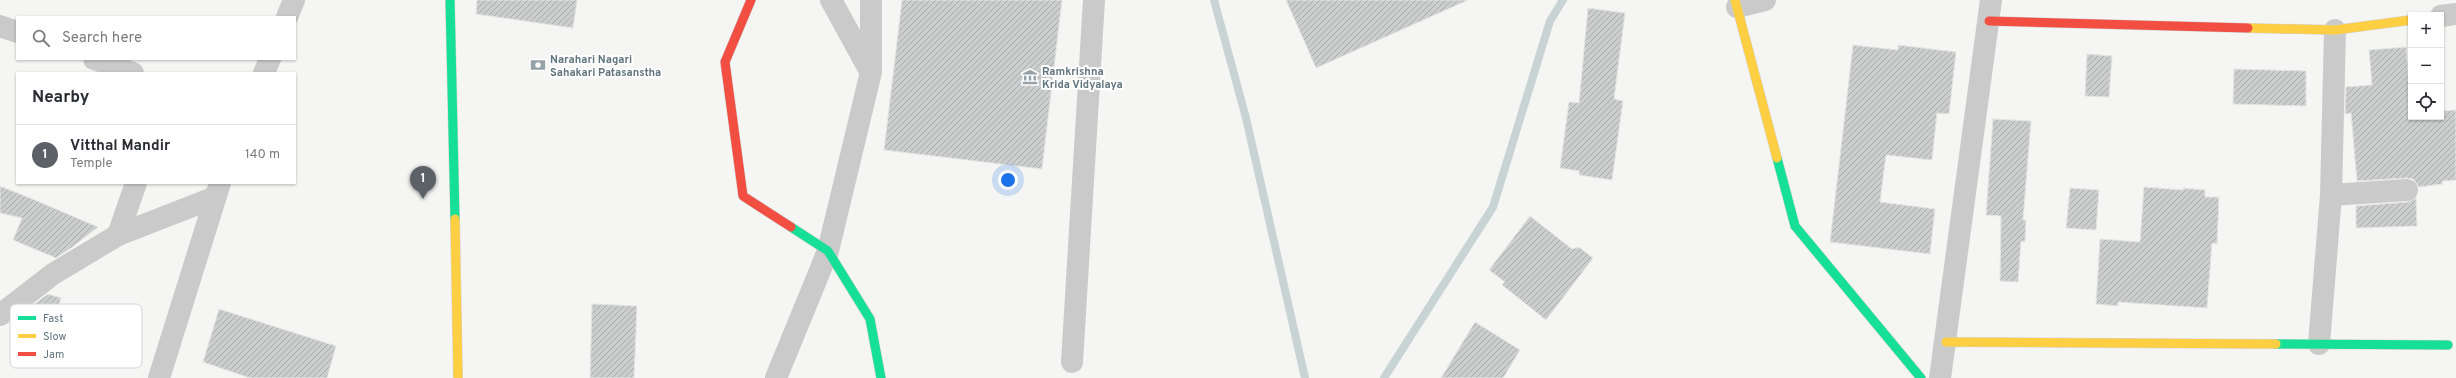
<!DOCTYPE html>
<html lang="en">
<head>
<meta charset="utf-8">
<style>
	:root { --surface:#fff; --page:#f7f7f7; --text:#2b2b33; --muted:#7c7c81; --line:#e1e1e2; --accent:#5b6167 }
	body { margin:0; font-family:Overpass,sans-serif; background:var(--page); color:var(--text) }
	.controls { position:absolute; right:12px; top:12px; display:grid; overflow:hidden; border-radius:0px; box-shadow:0 1px 3px #0004 }
	.controls button { width:36px; height:36px; display:grid; place-items:center; padding:0; border:0; border-bottom:1px solid var(--line); background:var(--surface); color:var(--text); font:20px sans-serif }
	.you { position:absolute; left:1008px; top:180px; width:14px; height:14px; margin:-10px; border:3px solid #fff; border-radius:50%; background:#1a73e8; box-shadow:0 0 0 6px #1a73e833 }
	.badge { display:grid; place-items:center; width:26px; height:26px; border-radius:50%; background:var(--accent); color:#fff; font-size:13px; font-weight:700 }
	.pin { position:absolute; translate:-50% -33px; filter:drop-shadow(0 1px 2px #0008) }
	.pin::after { content:''; position:absolute; top:21px; width:14px; height:12px; background:inherit; clip-path:polygon(0 0,100% 0,50% 100%) }
	.list { margin:0; padding:0; list-style:none }
	h2 { display:flex; justify-content:space-between; align-items:center; height:52px; margin:0; padding:0 16px; font-size:17px }
	h2 small { font-size:13px; font-weight:400; color:var(--muted) }
	.list li { display:grid; grid-template-columns:26px 1fr auto; gap:12px; align-items:center; box-sizing:border-box; height:60px; padding:0 16px; border-top:1px solid var(--line) }
	.list b { display:block; font-size:15px; white-space:nowrap }
	.list p { margin:0; font-size:13px; white-space:nowrap; color:var(--muted) }
	.list em { font-size:13px; font-style:normal; color:var(--muted) }
	.icon { flex:none; width:22px; height:22px; fill:none; stroke:currentColor; stroke-width:2; stroke-linecap:round; stroke-linejoin:round }
	.map { position:relative; flex:none; width:2456px; height:378px; overflow:hidden }
	.search { position:absolute; background:var(--surface); box-shadow:0 1px 3px #0004; left:16px; top:16px; width:280px; height:44px; display:flex; align-items:center; gap:10px; box-sizing:border-box; padding:0 14px; border-radius:0px; color:var(--muted); font-size:15px }
	.panel { position:absolute; background:var(--surface); box-shadow:0 1px 3px #0004; left:16px; top:72px; width:280px; height:112px; border-radius:0px }
	.map>svg:first-child { display:block }
</style>
</head>
<body>
<div class="map">
<svg width="2456" height="378" viewBox="0 0 2456 378">
	<defs>
		<pattern id="building-hatch" width="6" height="6" patternUnits="userSpaceOnUse"><rect width="6" height="6" fill="#cccece"/><path d="M-1 1l2-2M0 6l6-6M5 7l2-2" fill="none" stroke="#a9acac"/></pattern>
	</defs>
	<rect width="100%" height="100%" fill="#f5f5f4"/>
	<g fill="none" stroke-linecap="round" stroke-linejoin="round">
		<g stroke="#c8d3d4" stroke-width="8">
			<path d="M1214,0L1246,118L1305,378"/>
			<path d="M1384,378L1493,207L1550,21L1563,0"/>
		</g>
	</g>
	<g fill="url(#building-hatch)" stroke="#e4e4e4">
		<path d="M477,0H577L573,28L476,14Z"/>
		<path d="M902,0H1062L1042,169L884,150Z"/>
		<path d="M1286,0H1468L1316,68Z"/>
		<path d="M1588,8L1625,13L1614,99L1623,101L1612,180L1579,175V171L1560,168L1569,102L1579,103Z"/>
		<path d="M1853,45L1898,50V45L1956,52L1949,114L1937,113L1932,160L1886,155L1880,202L1935,209L1930,254L1830,242Z"/>
		<path d="M2406,47L2411,117H2441V111L2456,110V180L2442,181L2443,184L2419,187L2413,179L2407,178L2357,181L2351,113L2345,114L2346,87L2372,85L2369,50Z"/>
		<path d="M2087,54L2112,56L2109,97L2085,96Z"/>
		<path d="M2234,69L2306,71V106L2233,104Z"/>
		<path d="M1993,119L2031,121L2023,220H2026L2025,242L2021,241L2018,282L2000,281L2001,216L1986,215Z"/>
		<path d="M0,186L30,198L98,227L71,248L56,258L13,240L22,218L0,213Z"/>
		<path d="M2144,187L2183,190V188L2205,190V197H2219L2217,244L2212,243L2207,308L2118,302V306L2096,304L2100,239L2140,242Z"/>
		<path d="M2070,188L2099,190L2096,230L2066,228Z"/>
		<path d="M2416,198L2417,226L2356,228V206L2408,202Z"/>
		<path d="M1530,216L1572,249L1579,247L1593,258L1546,320L1502,285L1505,282L1489,270Z"/>
		<path d="M48,294L61,298L51,328L17,317Z"/>
		<path d="M592,304L637,306L634,378H590Z"/>
		<path d="M219,309L336,346L327,378H250L203,362Z"/>
		<path d="M1475,322L1520,350L1503,378H1441Z"/>
	</g>
	<g fill="none" stroke-linecap="round" stroke-linejoin="round">
		<g stroke="#d1d3d3" stroke-width="10">
			<g id="fast">
				<path d="M450,0L455,219"/>
				<path d="M1777,158L1795,226L1921,378"/>
				<path d="M791,227L828,251L870,319L881,378"/>
				<path d="M2276,344L2448,345"/>
			</g>
		</g>
		<g stroke="#d1d3d3" stroke-width="10">
			<g id="slow">
				<path d="M1735,0L1777,158"/>
				<path d="M2248,28L2335,30L2411,20"/>
				<path d="M455,219L458,378"/>
				<path d="M1946,342L2276,344"/>
			</g>
		</g>
		<g stroke="#d1d3d3" stroke-width="10">
			<g id="jam">
				<path d="M751,0L725,62L743,196L791,227"/>
				<path d="M1989,21L2248,28"/>
			</g>
		</g>
		<g stroke="#cacacb" stroke-width="22">
			<path d="M831,0L870,71"/>
			<path d="M1737,7L1765,0"/>
			<path d="M2441,16L2456,14"/>
			<path d="M287,17L294,0"/>
			<path d="M0,26L17,32"/>
			<path d="M94,59L133,73"/>
			<path d="M264,73L270,59"/>
			<path d="M2331,195L2407,190"/>
			<path d="M118,235L136,183"/>
			<path d="M0,315L53,274L118,235L213,198"/>
			<path d="M2319,344L2331,195L2335,30"/>
			<path d="M1072,362L1094,0"/>
			<path d="M159,378L220,183"/>
			<path d="M776,378L828,251L871,72V0"/>
			<path d="M1940,378L1991,0"/>
		</g>
		<use href="#fast" stroke="#16e098" stroke-width="9"/>
		<use href="#slow" stroke="#ffcf43" stroke-width="9"/>
		<use href="#jam" stroke="#f24e42" stroke-width="9"/>
	</g>
	<defs>
		<g id="bank-bare" transform="scale(1.2)"><path d="M-6-4H6V4H-6ZM0-2.3a2.3 2.3 0 1 0 0 4.6a2.3 2.3 0 1 0 0-4.6Z" fill="#95a2a7" stroke="#fff" stroke-width="2.5" paint-order="stroke"/></g>
		<g id="museum-bare" transform="scale(1.2)"><path d="M0-6L6-3V-2H-6V-3ZM-5-1h2V3h-2ZM-1-1h2V3h-2ZM3-1h2V3H3ZM-6 4H6V6H-6Z" fill="#95a2a7" stroke="#fff" stroke-width="2.5" paint-order="stroke"/></g>
	</defs>
	<g fill-rule="evenodd">
		<use href="#bank-bare" x="538" y="65"/>
		<use href="#museum-bare" x="1030" y="77"/>
	</g>
	<g text-anchor="middle" stroke-width="4" stroke-linejoin="round" paint-order="stroke">
		<g font-size="11" font-weight="bold" fill="#61757e" stroke="#fff" text-anchor="start">
			<text x="550" y="63">Narahari Nagari<tspan x="550" dy="13">Sahakari Patasanstha</tspan></text>
			<text x="1042" y="75">Ramkrishna<tspan x="1042" dy="13">Krida Vidyalaya</tspan></text>
		</g>
	</g>
	<rect x="10" y="304" width="132" height="64" rx="6" fill="#fff" stroke="#d0d6d8" stroke-width="1"/>
	<rect x="18" y="316" width="18" height="4" fill="#16e098"/>
	<rect x="18" y="334" width="18" height="4" fill="#ffcf43"/>
	<rect x="18" y="352" width="18" height="4" fill="#f24e42"/>
	<g font-size="11" fill="#61757e">
		<text x="43" y="322">Fast</text>
		<text x="43" y="340">Slow</text>
		<text x="43" y="358">Jam</text>
	</g>
</svg>
<div class="controls">
<button>+</button>
<button>−</button>
<button><svg class="icon" aria-label="locate" viewBox="0 0 24 24"><circle cx="12" cy="12" r="6"/><path d="M12 2v4M12 18v4M2 12h4M18 12h4"/></svg></button>
</div>
<div class="you"></div>
<div class="pin badge" style="left:423px;top:199px">1</div>
<div class="search"><svg class="icon" aria-label="search" viewBox="0 0 24 24"><circle cx="10" cy="10" r="6"/><path d="M15 15l6 6"/></svg>Search here</div>
<section class="panel">
<h2>Nearby<small></small></h2>
<ul class="list">
<li><span class="badge">1</span><div><b>Vitthal Mandir</b><p>Temple</p></div><em>140 m</em></li>
</ul>
</section>
</div>
</body>
</html>
